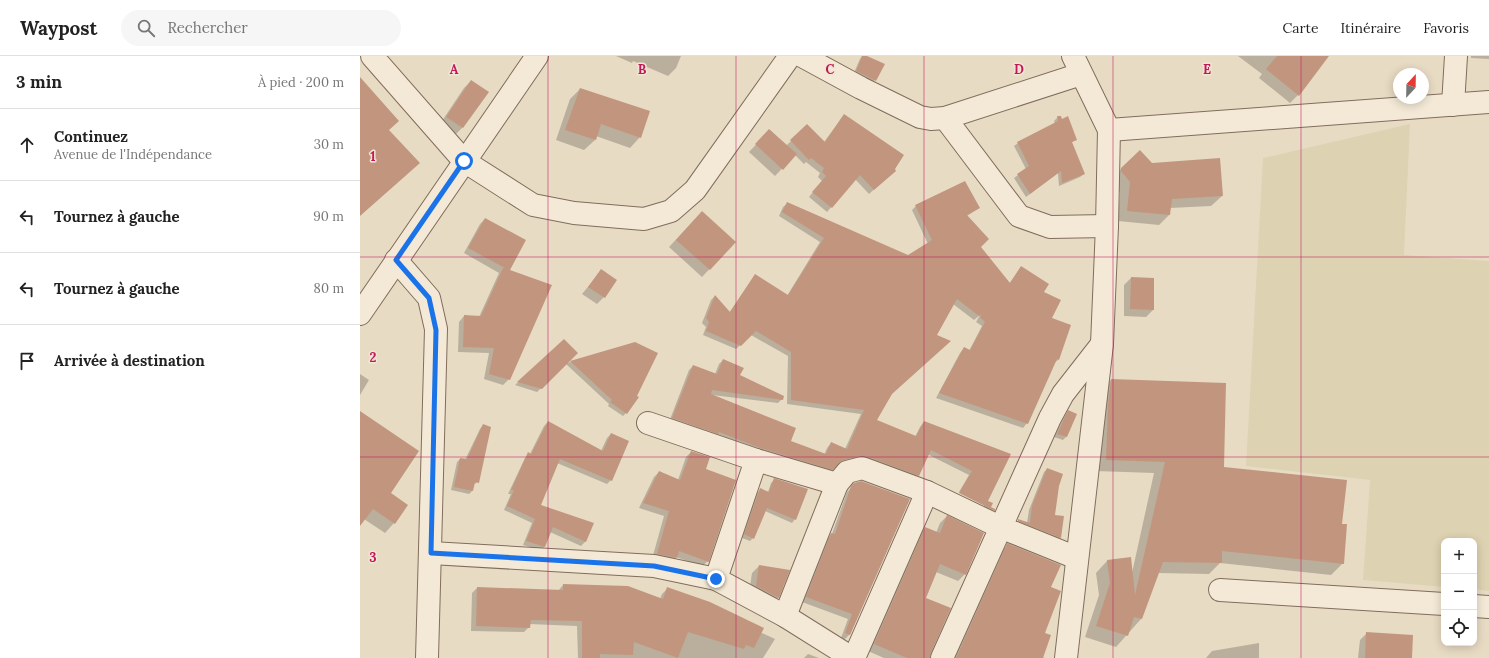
<!DOCTYPE html>
<html lang="fr">
<head>
<meta charset="utf-8">
<style>
	:root { --surface:#fff; --page:#f6f6f6; --text:#222; --muted:#767676; --line:#e0e0e0 }
	body { margin:0; font-family:Lora,serif; background:var(--page); color:var(--text) }
	.controls { position:absolute; right:12px; bottom:12px; display:grid; overflow:hidden; border-radius:8px; box-shadow:0 2px 10px #0003 }
	.controls button { width:36px; height:36px; display:grid; place-items:center; padding:0; border:0; border-bottom:1px solid var(--line); background:var(--surface); color:var(--text); font:20px sans-serif }
	.compass { position:absolute; left:1033px; top:12px; width:36px; height:36px; border-radius:50%; background:var(--surface); box-shadow:0 2px 10px #0003; rotate:22deg }
	.stop { position:absolute; width:12px; height:12px; margin:-9px; border:3px solid #1a73e8; border-radius:50%; background:#fff }
	.stop.end { background:#1a73e8; border-color:#fff; box-shadow:0 1px 4px #0008 }
	.list { margin:0; padding:0; list-style:none }
	h2 { display:flex; justify-content:space-between; align-items:center; height:52px; margin:0; padding:0 16px; font-size:17px }
	h2 small { font-size:13px; font-weight:400; color:var(--muted) }
	.list li { display:grid; grid-template-columns:26px 1fr auto; gap:12px; align-items:center; box-sizing:border-box; height:72px; padding:0 16px; border-top:1px solid var(--line) }
	.list b { display:block; font-size:15px; white-space:nowrap }
	.list p { margin:0; font-size:13px; white-space:nowrap; color:var(--muted) }
	.list em { font-size:13px; font-style:normal; color:var(--muted) }
	.icon { flex:none; width:22px; height:22px; fill:none; stroke:currentColor; stroke-width:2; stroke-linecap:round; stroke-linejoin:round }
	.map { position:relative; flex:none; width:1129px; height:602px; overflow:hidden }
	header { display:flex; align-items:center; gap:24px; box-sizing:border-box; height:56px; padding:0 20px; background:var(--surface); border-bottom:1px solid var(--line) }
	header strong { font-size:19px }
	nav { display:flex; gap:22px; margin-inline-start:auto; font-size:14px }
	.search { width:280px; height:36px; background:var(--page); display:flex; align-items:center; gap:10px; box-sizing:border-box; padding:0 14px; border-radius:22px; color:var(--muted); font-size:15px }
	main { display:flex }
	aside { flex:1; background:var(--surface) }
	.map>svg:first-child { display:block }
</style>
</head>
<body>
<header>
<strong>Waypost</strong>
<div class="search"><svg class="icon" aria-label="search" viewBox="0 0 24 24"><circle cx="10" cy="10" r="6"/><path d="M15 15l6 6"/></svg>Rechercher</div>
<nav><a>Carte</a><a>Itinéraire</a><a>Favoris</a></nav>
</header>
<main>
<aside>
<h2>3 min<small>À pied · 200 m</small></h2>
<ul class="list">
<li><svg class="icon" aria-label="ahead" viewBox="0 0 24 24"><path d="M12 20V5M6 11l6-6 6 6"/></svg><div><b>Continuez</b><p>Avenue de l'Indépendance</p></div><em>30 m</em></li>
<li><svg class="icon" aria-label="left" viewBox="0 0 24 24"><path d="M17 20v-9H6M10 6l-5 5 5 5"/></svg><div><b>Tournez à gauche</b></div><em>90 m</em></li>
<li><svg class="icon" aria-label="left" viewBox="0 0 24 24"><path d="M17 20v-9H6M10 6l-5 5 5 5"/></svg><div><b>Tournez à gauche</b></div><em>80 m</em></li>
<li><svg class="icon" aria-label="arrive" viewBox="0 0 24 24"><path d="M6 21V4h12l-3 4 3 4H6"/></svg><div><b>Arrivée à destination</b></div></li>
</ul>
</aside>
<div class="map">
<svg width="1129" height="602" viewBox="0 0 1129 602">
	<rect width="100%" height="100%" fill="#e8dbc4"/>
	<path fill="#ddd3b2" d="M1050,68L1044,199L1129,205V535L1114,533V485H1084V531L1003,524L1010,424L886,410L903,102Z"/>
	<g fill="#0003">
		<path d="M256,0H321L316,12L308,20L273,5L272,7Z"/>
		<path d="M502,0L524,9L512,28L493,19L500,3Z"/>
		<path d="M878,0H968L938,39L930,47L899,22L902,18Z"/>
		<path d="M1111,0H1129V3L1111,2Z"/>
		<path d="M111,25L127,36L102,72L95,79L80,68L104,32Z"/>
		<path d="M220,33L280,81L270,92L236,80L235,84L224,94L196,84L210,43Z"/>
		<path d="M484,59L530,119L509,138L495,123L467,156L449,141L462,125L458,121L460,117L446,106L444,108L435,99L415,120L389,96L410,74L426,90L447,69L464,86Z"/>
		<path d="M698,61L716,83L711,87L724,118L720,121L699,130L698,117L666,141L654,122L666,113L654,90L658,87L695,68L694,65Z"/>
		<path d="M791,108L862,140L851,150L810,152L809,159L799,169L758,165L760,136L751,126V123L761,113Z"/>
		<path d="M428,147L548,200L568,188L552,154L556,150L619,152L607,160L620,191L649,228L661,211L682,236L691,263L710,269L698,304L694,307L667,367L663,372L576,342L600,297L604,292L609,295L622,270L616,266L620,259L614,264L593,248L531,339L515,365L555,381L560,371L564,366L650,399L626,445L629,452L634,454L630,458L596,442L598,438L624,451V448L599,436L609,419L567,398L558,419L554,423L494,404L479,408L468,417L309,366L329,314L333,310L355,318L359,308L363,304L379,320L422,343L418,347L352,339L430,386L464,399L467,392L471,387L485,393L501,358L427,348L428,300L391,279L376,293L343,279L346,271L342,267L351,244L355,240L369,257L395,219L427,240L460,186L419,160L423,151Z"/>
		<path d="M125,163L148,214L149,323L143,329L124,323L129,297L98,296L99,266L104,260L119,261L139,217L104,197L120,168Z"/>
		<path d="M335,163L375,186L342,221L309,191Z"/>
		<path d="M241,215L244,241L237,248L222,238Z"/>
		<path d="M771,222L793,254L786,261L764,260V229Z"/>
		<path d="M204,284L207,307L275,288L266,357L263,360L248,350L249,348L206,308L177,336L155,329Z"/>
		<path d="M0,318L9,324L0,339Z"/>
		<path d="M751,324L862,411L981,469L983,507L971,519L860,507L849,518L798,517L781,563L756,591L725,581L739,539L736,517L747,505L770,502L772,517L794,417L735,415L740,335Z"/>
		<path d="M709,355L715,358L706,381L703,384L694,381L705,359Z"/>
		<path d="M0,356L29,437L34,467L25,477L4,463L0,468Z"/>
		<path d="M188,366L241,395L247,382L251,378V424L247,428L197,407L179,449L233,468L225,486L221,490L190,476L184,491L180,494L163,489L172,467L144,454L151,438H148L165,402L169,398H170L184,370Z"/>
		<path d="M123,369L118,426L113,429L112,435L109,438L91,434L97,406L100,403L105,404L120,373Z"/>
		<path d="M331,396L344,413L348,505L342,510L316,501L310,507L292,503L304,460L279,452L294,421L299,416L318,424L326,401Z"/>
		<path d="M687,413L698,430L694,460L700,482L697,485L655,467L659,464L667,467L669,454L684,416Z"/>
		<path d="M414,424L435,463L432,467L405,455L393,482L390,485L382,482L397,437L400,434L408,436L411,427Z"/>
		<path d="M495,428L549,444L490,578L485,583L481,582L488,563L442,546L467,483L472,478L487,436Z"/>
		<path d="M587,460L605,518L598,525L576,516L564,542L569,602H524L508,595L558,479L565,473L576,477L580,467Z"/>
		<path d="M648,489L690,532L684,577L683,601L684,602H593L641,495Z"/>
		<path d="M399,510L428,515L418,542L411,549L389,537L392,517Z"/>
		<path d="M203,529L300,543L302,538L307,533L415,583L403,602H218L217,570L169,568V571L164,576L111,575L112,537L117,532L198,535Z"/>
		<path d="M1007,577L1051,602H998L1000,584Z"/>
		<path d="M899,587V602H846L852,595Z"/>
		<path d="M448,598L459,602H444Z"/>
	</g>
	<g fill="#c2967e">
		<path d="M502,0H507L525,8L516,25L496,15Z"/>
		<path d="M917,0H969L939,40L906,13Z"/>
		<path d="M0,21L39,65L29,74L60,107L0,160Z"/>
		<path d="M111,24L129,36L103,72L86,61Z"/>
		<path d="M220,32L290,55L281,82L241,68L236,84L205,74Z"/>
		<path d="M484,58L544,99L535,113L536,115L514,134L500,119L472,152L452,136L466,120L462,116L464,112L451,102L449,104L430,84L447,68L465,86Z"/>
		<path d="M697,60H701L702,63L708,60L717,84L712,86L725,118L702,127L701,115L670,138L657,118L669,110L657,86L698,65Z"/>
		<path d="M409,73L437,98L423,114L395,88Z"/>
		<path d="M780,94L792,107L860,102L863,140L812,143L810,159L767,155L770,126L761,115V112Z"/>
		<path d="M605,125L620,152L607,159L629,183L621,191L650,227L661,210L689,228L684,236L701,244L692,262L711,269L699,304L697,303L668,368L579,337L604,291L610,294L625,266L620,261L622,258L619,260L597,243L577,279L591,285L532,338L517,364L556,380L564,365L651,398L628,445L633,447L631,451L635,453V455L599,437L612,415L571,394L559,420L506,400H499L484,404L478,408L473,414L400,392L359,376L358,378L312,362L333,309L357,318L363,303L384,312L380,319L424,340L423,344L352,334L351,338L436,372L431,385L466,398L471,386L487,393L504,354L431,344V296L396,275L381,290L346,275L349,266L346,262L355,239L370,256L395,218L428,239L464,182L422,156L427,146L548,199L572,184L555,149Z"/>
		<path d="M342,155L376,186L350,214L316,184Z"/>
		<path d="M125,162L166,184L150,214L192,229L150,324L129,318L134,292L103,291L104,259L121,260L143,212H145L108,192Z"/>
		<path d="M241,213L257,224L245,242L228,231Z"/>
		<path d="M771,221L794,222V254L770,253Z"/>
		<path d="M204,283L218,297L210,305L275,286L298,297L277,340L279,341L267,358L250,346L252,344L210,305L182,333L157,326Z"/>
		<path d="M751,323L866,327L864,411L987,424L982,468H987L984,508L862,495V507L803,506L782,563L774,561L768,580L736,570L750,527L747,504L771,501L775,539L805,406L746,404L748,349Z"/>
		<path d="M708,354L717,358L707,381L697,378Z"/>
		<path d="M0,355L59,395L31,437L48,449L35,468L13,453L0,470Z"/>
		<path d="M188,365L243,395L251,377L269,385L252,425L200,403L181,449L234,467L226,486L193,471L185,491L166,485L175,463L147,450L154,434H151L168,396L171,398Z"/>
		<path d="M123,368L131,371L119,427L115,426L113,435L94,431L100,402L107,403Z"/>
		<path d="M331,395L350,401L346,413L376,424L349,506L319,495L317,502L297,498L309,455L283,447L299,415L320,424Z"/>
		<path d="M687,412L703,418L699,430L695,459L704,460L701,482L658,465V463L670,467L672,450Z"/>
		<path d="M414,422L448,433L436,464L407,452L394,483L384,478L400,432L409,436Z"/>
		<path d="M501,425L550,443L490,579L485,577L492,558L446,541L471,477L475,478L491,430L494,427Z"/>
		<path d="M587,459L624,477L606,519L580,508L566,542L591,552L571,597L570,602H547L514,588L565,471L580,477Z"/>
		<path d="M647,487L701,509L691,531L701,535L685,577L691,579L683,602H596Z"/>
		<path d="M399,509L430,514L419,542L396,530Z"/>
		<path d="M203,528L268,530L303,543L307,531L350,546L404,572L394,592L386,589L384,593L328,576L318,602L274,586L273,599L240,598V602H222V565L171,564L170,572L116,570L117,531L203,534Z"/>
		<path d="M1006,576L1053,579L1052,602H1005Z"/>
	</g>
	<g fill="none" stroke-linecap="round" stroke-linejoin="round">
		<g stroke="#806d5c" stroke-width="24">
			<g id="minor">
				<path d="M12,0L104,105L173,149L214,157L284,163L311,155L335,134L430,0"/>
				<path d="M442,0L501,32L560,61L571,63L585,62L721,18"/>
				<path d="M1093,49L1096,0"/>
				<path d="M585,62L659,160L690,171L747,170"/>
				<path d="M749,74L1129,46"/>
				<path d="M36,204L69,242L76,273L67,602"/>
				<path d="M288,367L396,404L477,428"/>
				<path d="M71,497L294,510L356,523L425,560L492,602"/>
				<path d="M356,523L396,404"/>
				<path d="M860,534L1084,548"/>
				<path d="M1114,550L1129,551"/>
				<path d="M425,560L477,428L487,416L502,412L567,436L640,471L717,502"/>
				<path d="M494,602L567,436"/>
				<path d="M582,602L690,362L703,338L742,288"/>
			</g>
		</g>
		<g stroke="#806d5c" stroke-width="24">
			<g id="tertiary">
				<path d="M0,258L177,0"/>
				<path d="M706,602L742,288L747,170L749,74L713,0"/>
			</g>
		</g>
		<use href="#minor" stroke="#f4e9d6" stroke-width="22"/>
		<use href="#tertiary" stroke="#f4e9d6" stroke-width="22"/>
	</g>
	<g fill="none" stroke-linecap="round" stroke-linejoin="round">
		<path stroke="#1a73e8" stroke-width="5" d="M104,105L36,204L69,242L76,274L71,497L294,510L356,523"/>
	</g>
	<path fill="none" stroke="#c2185b" stroke-width="1" stroke-opacity="0.55" d="M188,0V602M376,0V602M564,0V602M753,0V602M941,0V602M0,201H1129M0,401H1129"/>
	<g font-size="13" text-anchor="middle" font-weight="bold" fill="#c2185b" stroke="#f1e6d2" stroke-width="3" stroke-linejoin="round" paint-order="stroke">
		<text x="94" y="18">A</text>
		<text x="282" y="18">B</text>
		<text x="470" y="18">C</text>
		<text x="659" y="18">D</text>
		<text x="847" y="18">E</text>
		<text x="13" y="105">1</text>
		<text x="13" y="306">2</text>
		<text x="13" y="506">3</text>
	</g>
</svg>
<div class="controls">
<button>+</button>
<button>−</button>
<button><svg class="icon" aria-label="locate" viewBox="0 0 24 24"><circle cx="12" cy="12" r="6"/><path d="M12 2v4M12 18v4M2 12h4M18 12h4"/></svg></button>
</div>
<svg class="compass" viewBox="-18 -18 36 36"><path d="M0-13l5 13h-10z" fill="#e53935"/><path d="M0 13l5-13h-10z" fill="#767676"/></svg>
<div class="stop" style="left:104px;top:105px"></div>
<div class="stop end" style="left:356px;top:523px"></div>
</div>
</main>
</body>
</html>
